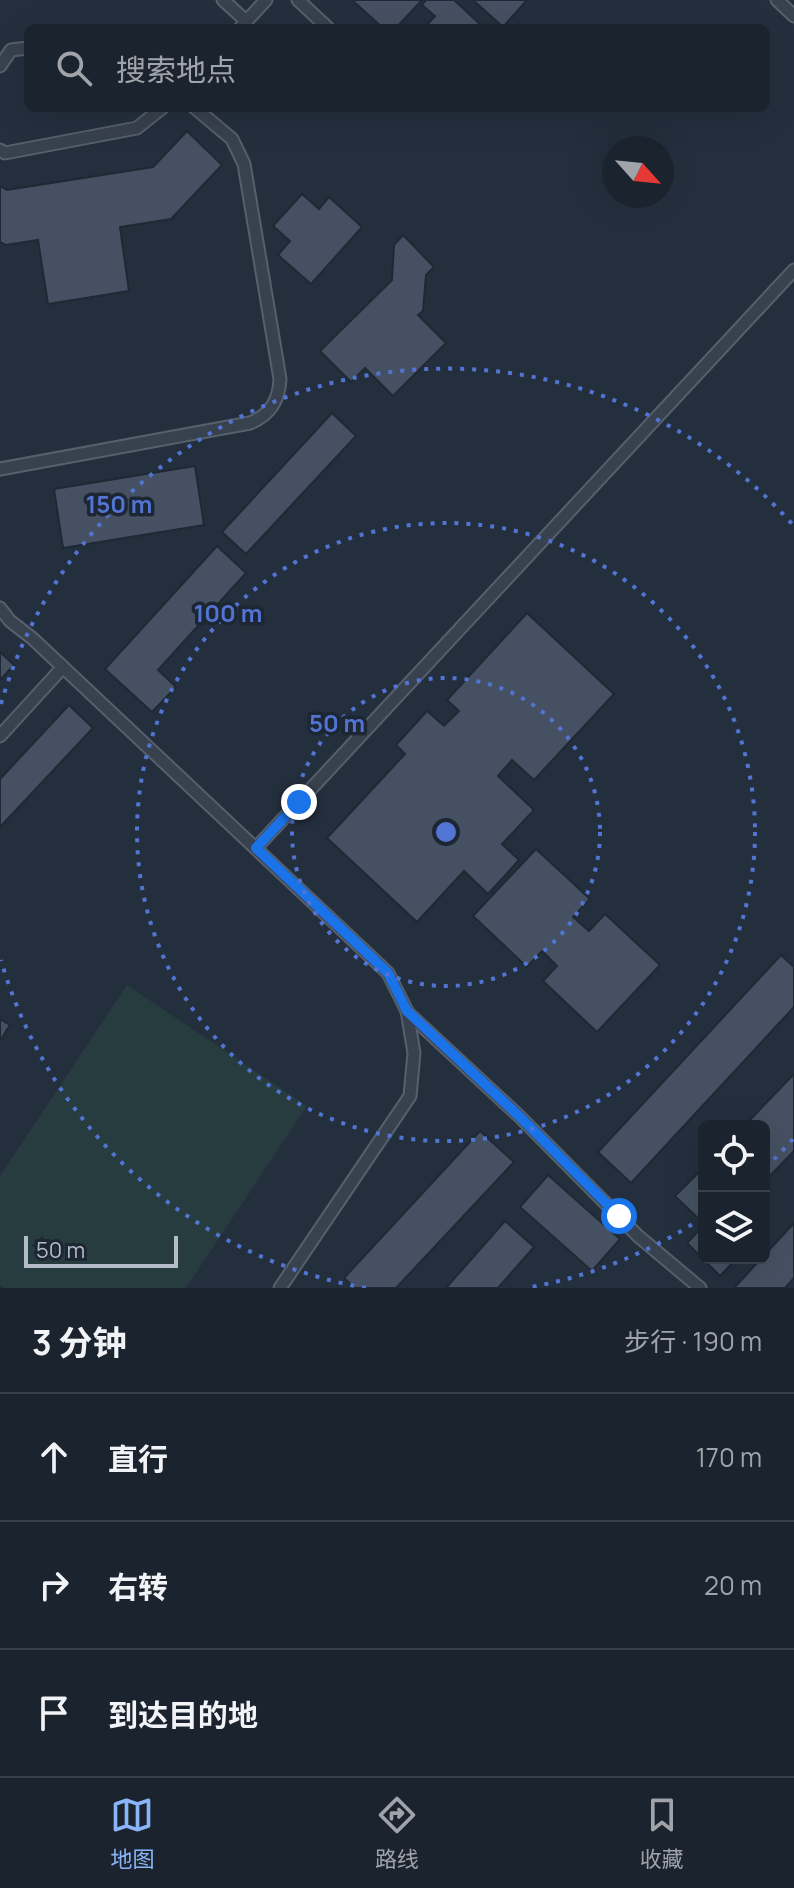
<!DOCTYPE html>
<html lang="zh">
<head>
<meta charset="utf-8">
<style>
	:root { --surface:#1b232e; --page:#282f3a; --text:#f1f3f6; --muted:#a0a4aa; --line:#39404a; --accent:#8ab4f8 }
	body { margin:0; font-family:Manrope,"Noto Sans SC",sans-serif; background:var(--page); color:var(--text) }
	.controls { position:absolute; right:24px; bottom:24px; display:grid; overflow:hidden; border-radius:12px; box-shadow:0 8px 32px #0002 }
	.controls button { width:72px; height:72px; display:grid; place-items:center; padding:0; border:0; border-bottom:2px solid var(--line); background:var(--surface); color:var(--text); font:40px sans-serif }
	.compass { position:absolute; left:602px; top:136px; width:72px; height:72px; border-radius:50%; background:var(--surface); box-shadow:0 8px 32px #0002; rotate:117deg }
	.scale { position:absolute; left:24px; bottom:20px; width:154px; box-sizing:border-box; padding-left:8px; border:4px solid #b4bcc9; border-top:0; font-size:22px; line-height:28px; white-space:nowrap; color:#b4bcc9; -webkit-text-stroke:6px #1d2633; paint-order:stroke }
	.stop { position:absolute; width:24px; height:24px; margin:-18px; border:6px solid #1a73e8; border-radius:50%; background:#fff }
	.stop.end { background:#1a73e8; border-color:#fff; box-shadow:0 2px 8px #0008 }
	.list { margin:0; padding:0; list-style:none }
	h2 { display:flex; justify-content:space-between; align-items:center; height:104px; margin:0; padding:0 32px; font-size:34px }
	h2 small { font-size:26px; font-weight:400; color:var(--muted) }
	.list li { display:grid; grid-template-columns:52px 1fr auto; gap:24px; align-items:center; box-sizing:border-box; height:128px; padding:0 32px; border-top:2px solid var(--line) }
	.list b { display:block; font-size:30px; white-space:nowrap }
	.list em { font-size:26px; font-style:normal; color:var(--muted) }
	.icon { flex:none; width:44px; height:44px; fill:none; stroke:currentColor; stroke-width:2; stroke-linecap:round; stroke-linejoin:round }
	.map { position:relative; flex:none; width:794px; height:1288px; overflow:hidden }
	.search { position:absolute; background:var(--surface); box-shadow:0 8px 32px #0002; left:24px; right:24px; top:24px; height:88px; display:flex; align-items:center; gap:20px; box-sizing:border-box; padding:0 28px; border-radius:12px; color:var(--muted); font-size:30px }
	.sheet { height:488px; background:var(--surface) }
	nav { display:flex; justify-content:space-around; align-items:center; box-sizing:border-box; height:112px; border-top:2px solid var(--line); background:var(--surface); font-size:22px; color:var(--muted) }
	nav a { display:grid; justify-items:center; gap:4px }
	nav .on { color:var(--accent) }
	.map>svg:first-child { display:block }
</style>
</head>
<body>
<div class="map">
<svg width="794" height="1288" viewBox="0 0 794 1288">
	<rect width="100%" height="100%" fill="#242f3e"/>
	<path fill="#263c3f" d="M127,985L307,1106L186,1288H4L0,1285V1176Z"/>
	<g fill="#455162" stroke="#1f2835" stroke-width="2">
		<path d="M352,0H422L396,28H383Z"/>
		<path d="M426,0H454L483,27L424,28L435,16L422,5Z"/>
		<path d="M473,0H527L503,27Z"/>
		<path d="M187,131L222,165L171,219L120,227L129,291L48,304L38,240L6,245L0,242V186L7,190L153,167Z"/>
		<path d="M302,194L319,209L329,197L362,227L311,284L278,255L290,241L273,226Z"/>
		<path d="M403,235L434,267L426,275L423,311L418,315L446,343L393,396L365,368L351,382L320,351L392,280L394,245Z"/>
		<path d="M332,413L356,436L246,554L222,532Z"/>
		<path d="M195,466L204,525L63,548L54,489Z"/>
		<path d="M217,546L246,573L158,670L176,687L152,712L105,669Z"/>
		<path d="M527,613L614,694L534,780L512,760L498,776L534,810L502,844L519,860L488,894L464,871L417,922L327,838L405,754L396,745L427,711L444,726L459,711L447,700Z"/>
		<path d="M0,652L14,665L0,680Z"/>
		<path d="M69,705L93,728L0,827V779Z"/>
		<path d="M536,849L590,899L573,917L589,931L605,914L660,965L597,1032L543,981L557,966L542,951L527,967L473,916Z"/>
		<path d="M781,955L794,967V1007L631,1183L598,1152Z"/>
		<path d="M0,1019L10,1025L0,1041Z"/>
		<path d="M794,1074V1151L764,1182V1126H744Z"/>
		<path d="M480,1131L514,1162L396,1288H355L344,1278Z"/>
		<path d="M704,1167V1224L675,1196Z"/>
		<path d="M548,1175L620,1239L592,1271L520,1207Z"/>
		<path d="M505,1221L534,1247L498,1288H446Z"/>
		<path d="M794,1223V1278L785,1288H734Z"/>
		<path d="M704,1225V1258H737L720,1276L687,1243Z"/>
	</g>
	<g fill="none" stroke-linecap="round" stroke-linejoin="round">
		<g stroke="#565f6c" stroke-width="15">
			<g id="lane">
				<path d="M223,0L246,21"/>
				<path d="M298,0L328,28"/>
				<path d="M777,0L794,16"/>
				<path d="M240,28L266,0"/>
				<path d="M0,66L11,50L28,48"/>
				<path d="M0,150L5,153L137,128L162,108"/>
				<path d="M0,469L250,423C270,415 279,401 280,379L244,164L232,139L195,108"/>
				<path d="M0,608L10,621L32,638L388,973L407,1011L414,1053L410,1096L280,1288"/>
				<path d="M0,736L63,667"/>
				<path d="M256,848L794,270"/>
				<path d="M407,1012L520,1117L638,1236L700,1288"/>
			</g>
		</g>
		<use href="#lane" stroke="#38414e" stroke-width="11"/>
	</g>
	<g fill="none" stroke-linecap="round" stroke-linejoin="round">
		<path stroke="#1a73e8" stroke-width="10" d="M299,802L256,848L388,973L407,1011L520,1117L619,1216"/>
	</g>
	<g fill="none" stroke="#5274d3" stroke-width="4" stroke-dasharray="4 8">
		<circle cx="446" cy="832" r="154"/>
		<circle cx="446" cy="832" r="309"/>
		<path d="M793 1139A463 463 0 0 1 765 1168M702 1218A463 463 0 0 1 526 1288M366 1288A463 463 0 0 1 1 960M1 704A463 463 0 0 1 793 525"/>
	</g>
	<circle cx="446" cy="832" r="12" fill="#5274d3" stroke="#1d2633" stroke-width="4"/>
	<g font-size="24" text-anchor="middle" font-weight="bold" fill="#5274d3" stroke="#1d2633" stroke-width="7" stroke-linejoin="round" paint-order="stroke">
		<text x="119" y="513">150 m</text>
		<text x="228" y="622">100 m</text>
		<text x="337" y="732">50 m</text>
	</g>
</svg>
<div class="controls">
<button><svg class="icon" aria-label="locate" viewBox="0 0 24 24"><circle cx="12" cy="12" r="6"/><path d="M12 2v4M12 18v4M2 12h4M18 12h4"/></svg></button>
<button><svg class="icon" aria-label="layers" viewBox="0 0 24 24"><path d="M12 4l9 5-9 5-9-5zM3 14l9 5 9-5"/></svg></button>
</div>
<svg class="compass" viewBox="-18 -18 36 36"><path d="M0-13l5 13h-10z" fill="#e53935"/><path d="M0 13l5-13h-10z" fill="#a0a4aa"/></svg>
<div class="scale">50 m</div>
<div class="stop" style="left:619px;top:1216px"></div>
<div class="stop end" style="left:299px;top:802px"></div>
<div class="search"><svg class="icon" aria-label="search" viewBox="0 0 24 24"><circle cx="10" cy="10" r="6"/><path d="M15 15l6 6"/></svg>搜索地点</div>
</div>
<section class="sheet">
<h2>3 分钟<small>步行 · 190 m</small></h2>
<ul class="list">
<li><svg class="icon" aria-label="ahead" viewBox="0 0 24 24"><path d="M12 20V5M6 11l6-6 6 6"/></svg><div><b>直行</b></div><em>170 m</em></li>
<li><svg class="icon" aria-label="right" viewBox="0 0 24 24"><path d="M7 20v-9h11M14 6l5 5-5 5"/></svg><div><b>右转</b></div><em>20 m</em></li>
<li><svg class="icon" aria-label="arrive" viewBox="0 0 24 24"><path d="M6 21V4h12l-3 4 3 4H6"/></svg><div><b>到达目的地</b></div></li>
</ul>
</section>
<nav>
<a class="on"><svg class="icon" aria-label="map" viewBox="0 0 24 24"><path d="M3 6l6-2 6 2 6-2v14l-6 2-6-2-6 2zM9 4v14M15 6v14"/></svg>地图</a>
<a><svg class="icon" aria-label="directions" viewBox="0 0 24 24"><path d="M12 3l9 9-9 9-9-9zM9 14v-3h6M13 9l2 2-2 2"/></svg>路线</a>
<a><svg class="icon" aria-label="saved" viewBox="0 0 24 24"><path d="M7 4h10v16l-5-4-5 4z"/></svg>收藏</a>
</nav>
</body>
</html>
